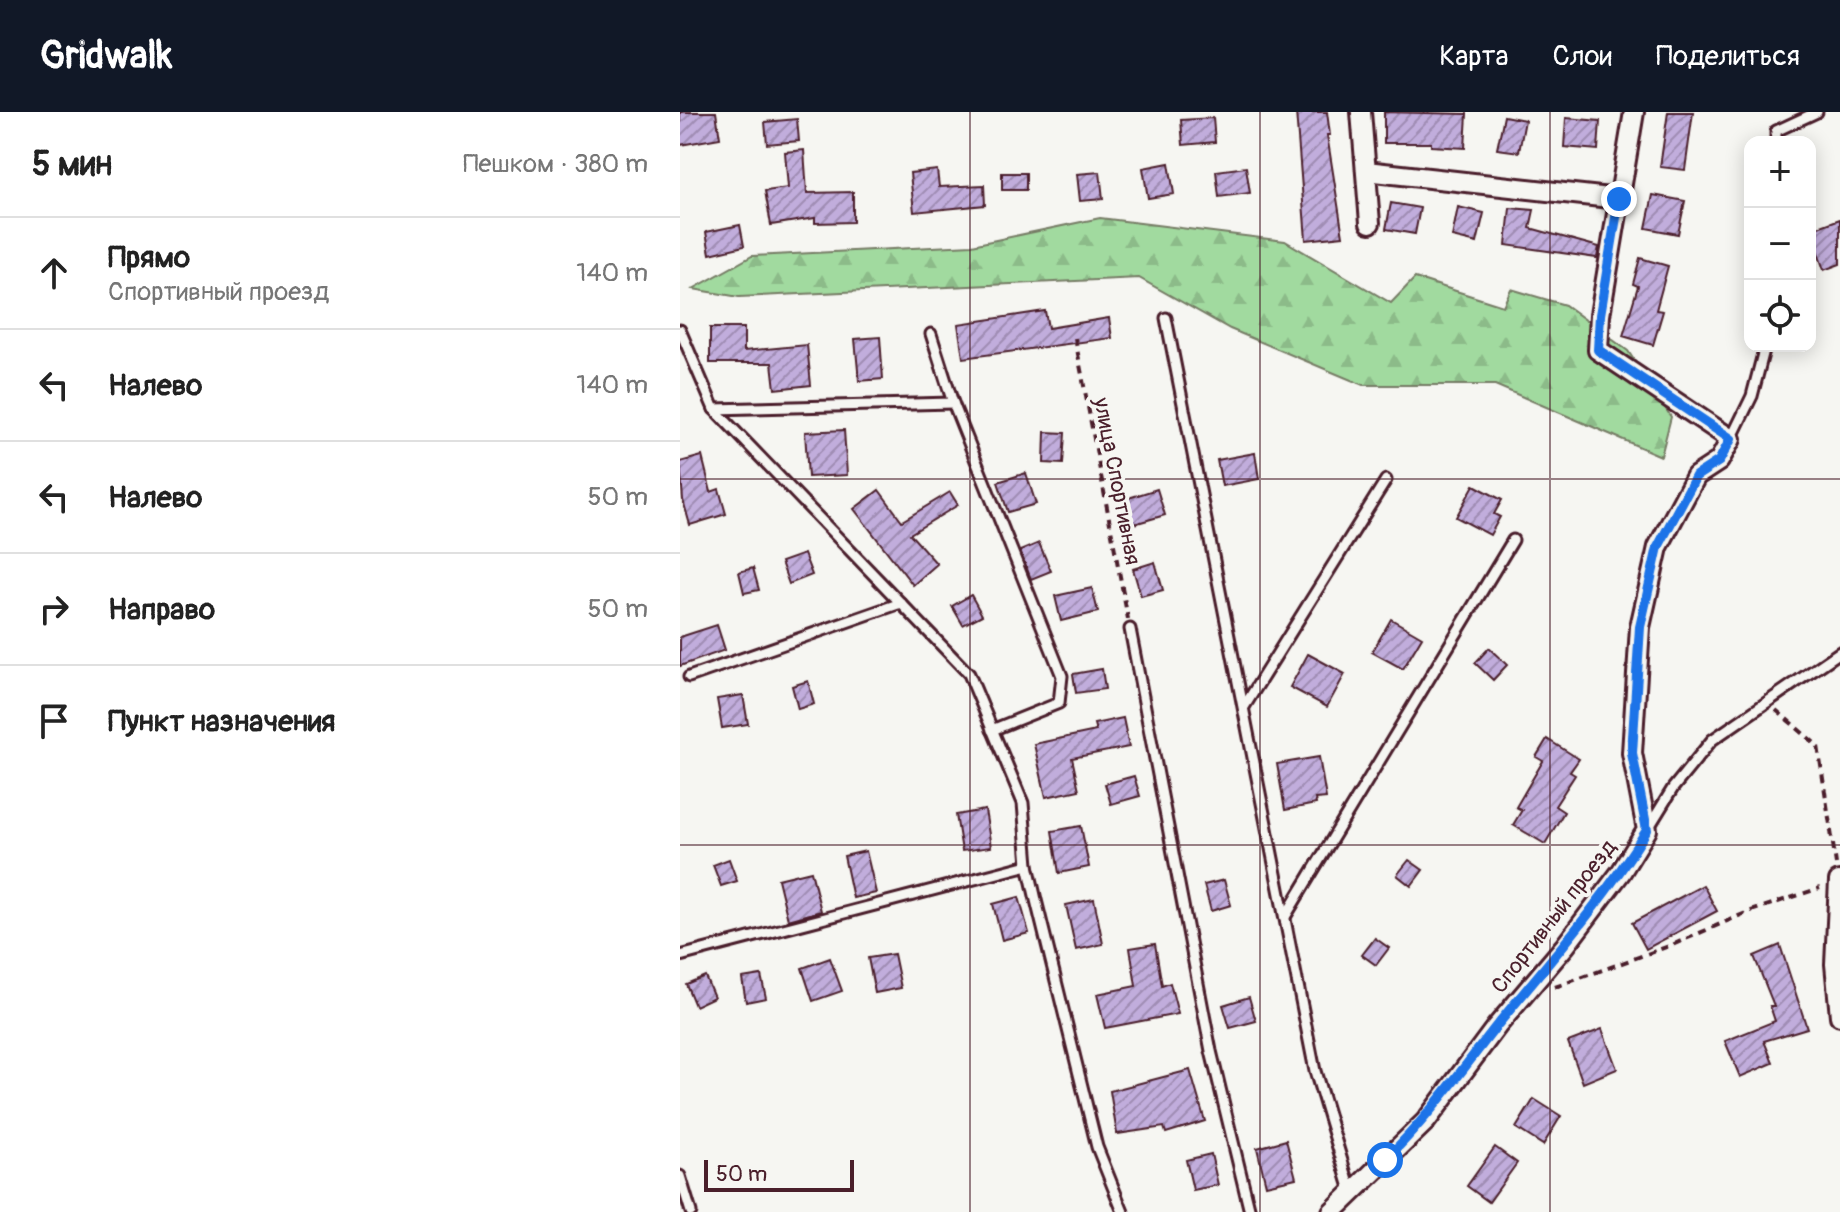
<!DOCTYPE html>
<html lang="ru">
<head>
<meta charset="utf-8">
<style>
	:root { --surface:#fff; --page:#f6f6f6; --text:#222; --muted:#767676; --line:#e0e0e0; --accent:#111827 }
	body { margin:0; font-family:Pangolin,sans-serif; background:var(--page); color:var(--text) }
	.controls { position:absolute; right:24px; top:24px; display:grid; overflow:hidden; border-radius:16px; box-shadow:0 4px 20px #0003 }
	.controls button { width:72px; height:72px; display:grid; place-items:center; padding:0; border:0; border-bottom:2px solid var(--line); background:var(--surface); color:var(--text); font:40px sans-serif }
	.scale { position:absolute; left:24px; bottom:20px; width:150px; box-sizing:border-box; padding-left:8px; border:4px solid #4a1f2b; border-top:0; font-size:22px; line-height:28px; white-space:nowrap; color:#4a1f2b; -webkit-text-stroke:6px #f6f6f2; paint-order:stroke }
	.stop { position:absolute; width:24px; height:24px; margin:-18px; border:6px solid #1a73e8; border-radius:50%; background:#fff }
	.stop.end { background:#1a73e8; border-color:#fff; box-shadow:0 2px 8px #0008 }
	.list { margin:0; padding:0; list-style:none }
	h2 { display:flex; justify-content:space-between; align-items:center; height:104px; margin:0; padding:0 32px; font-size:34px }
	h2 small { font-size:26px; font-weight:400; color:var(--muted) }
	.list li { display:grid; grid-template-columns:52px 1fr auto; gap:24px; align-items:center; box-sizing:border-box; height:112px; padding:0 32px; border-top:2px solid var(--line) }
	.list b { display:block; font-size:30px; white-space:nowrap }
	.list p { margin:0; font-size:26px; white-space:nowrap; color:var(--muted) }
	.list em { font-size:26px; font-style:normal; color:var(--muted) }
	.icon { flex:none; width:44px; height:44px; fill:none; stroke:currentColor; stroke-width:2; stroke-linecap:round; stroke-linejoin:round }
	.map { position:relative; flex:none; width:1160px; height:1100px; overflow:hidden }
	header { display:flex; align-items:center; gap:48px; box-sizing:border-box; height:112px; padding:0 40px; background:var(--accent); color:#fff }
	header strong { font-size:38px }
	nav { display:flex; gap:44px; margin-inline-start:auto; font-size:28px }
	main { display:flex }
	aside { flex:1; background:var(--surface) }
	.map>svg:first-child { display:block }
</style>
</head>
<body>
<header>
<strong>Gridwalk</strong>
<nav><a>Карта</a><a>Слои</a><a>Поделиться</a></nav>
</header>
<main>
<aside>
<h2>5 мин<small>Пешком · 380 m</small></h2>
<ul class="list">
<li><svg class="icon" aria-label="ahead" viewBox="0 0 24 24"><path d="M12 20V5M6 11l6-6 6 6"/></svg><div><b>Прямо</b><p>Спортивный проезд</p></div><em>140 m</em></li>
<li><svg class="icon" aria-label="left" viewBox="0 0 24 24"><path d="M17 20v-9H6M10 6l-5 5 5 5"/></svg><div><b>Налево</b></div><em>140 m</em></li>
<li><svg class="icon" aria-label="left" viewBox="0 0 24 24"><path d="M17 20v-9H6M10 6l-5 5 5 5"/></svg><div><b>Налево</b></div><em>50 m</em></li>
<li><svg class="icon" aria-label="right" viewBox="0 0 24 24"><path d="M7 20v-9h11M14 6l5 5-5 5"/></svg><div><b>Направо</b></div><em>50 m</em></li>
<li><svg class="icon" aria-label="arrive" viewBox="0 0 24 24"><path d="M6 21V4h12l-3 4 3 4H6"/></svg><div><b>Пункт назначения</b></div></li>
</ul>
</aside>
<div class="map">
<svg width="1160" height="1100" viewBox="0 0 1160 1100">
	<defs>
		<pattern id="forest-firs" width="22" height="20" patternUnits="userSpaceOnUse" patternTransform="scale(2)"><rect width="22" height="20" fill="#a1da9f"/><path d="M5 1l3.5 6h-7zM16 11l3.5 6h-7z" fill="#8cbb89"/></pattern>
		<pattern id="building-hatch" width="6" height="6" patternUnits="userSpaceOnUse" patternTransform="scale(2)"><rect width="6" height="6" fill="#c1addc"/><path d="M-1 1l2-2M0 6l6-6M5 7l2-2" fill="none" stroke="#9f8cb3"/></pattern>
	</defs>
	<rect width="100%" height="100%" fill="#f6f6f2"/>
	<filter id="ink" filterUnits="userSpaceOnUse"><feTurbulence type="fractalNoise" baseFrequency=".0125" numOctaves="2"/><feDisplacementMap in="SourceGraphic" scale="16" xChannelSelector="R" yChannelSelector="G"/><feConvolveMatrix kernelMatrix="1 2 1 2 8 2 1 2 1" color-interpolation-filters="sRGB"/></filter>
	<g filter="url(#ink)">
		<path fill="url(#forest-firs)" stroke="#767c65" stroke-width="2" d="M420,106L605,129L711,191L735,166L823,194L831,177L885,193L948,239L991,305L981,344L815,273H683L550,217L459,166L59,185L13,177L72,144L292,133Z"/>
		<g fill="url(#building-hatch)" stroke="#4a1f2b" stroke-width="2">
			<path d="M0,0H36L40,26L0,33Z"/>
			<path d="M616,0H647L650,23H647L663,124L626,128Z"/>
			<path d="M704,0L787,2L785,36L751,34V31H704Z"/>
			<path d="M988,0H1013L1005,58L980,55Z"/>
			<path d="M824,4L845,8L839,40L817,37Z"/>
			<path d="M533,6L535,30L503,33L501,8Z"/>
			<path d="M886,6L920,9L918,38L884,35Z"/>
			<path d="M117,7L119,29L87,32L85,10Z"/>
			<path d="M124,38L127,81L173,80V110L135,111V106L91,113L85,79L108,76L105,40Z"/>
			<path d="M489,51L494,82L468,86L463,56Z"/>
			<path d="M566,55L570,81L539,85L536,59Z"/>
			<path d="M257,58L259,75L304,73L305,93L234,100L230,61Z"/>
			<path d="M420,60L423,87L400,89L397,62Z"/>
			<rect x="322" y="61" width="24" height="17"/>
			<path d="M973,83L1005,89L998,122L966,116Z"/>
			<path d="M711,91L740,96L735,122L706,117Z"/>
			<path d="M778,95L804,101L797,131L772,125Z"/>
			<path d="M830,96L854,98L850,116L919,135L917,146L826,133Z"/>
			<path d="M1160,107V152L1144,158L1130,118Z"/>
			<path d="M60,113L64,134L30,142L26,120Z"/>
			<path d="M960,146L988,154L976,198L983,199L973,233L943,224L958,174L953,172Z"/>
			<path d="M365,199L368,216L429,206L432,226L283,246L278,212Z"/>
			<path d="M30,216H64V239L127,233L131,273L95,277L92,251H30Z"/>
			<path d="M200,225L203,267L179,269L175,227Z"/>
			<path d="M164,318L167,363L128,365L125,320Z"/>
			<path d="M365,320L385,321L383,352L364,351Z"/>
			<path d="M575,341L579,367L542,374L537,348Z"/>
			<path d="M22,344L31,380L39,377L46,402L10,413L3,388L0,350Z"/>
			<path d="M346,361L356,392L328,400L318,370Z"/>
			<path d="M794,373L822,388L814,402L820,405L810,423L776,405Z"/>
			<path d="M477,377L485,403L447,414L439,389Z"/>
			<path d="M199,378L222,409L270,380L278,393L230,422L257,452L233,473L174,397Z"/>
			<path d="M359,431L371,459L351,467L340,439Z"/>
			<path d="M124,442L132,463L109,472L101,450Z"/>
			<path d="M475,450L483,478L461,484L453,457Z"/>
			<path d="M73,456L79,478L64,481L59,460Z"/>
			<path d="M412,476L418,500L381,509L375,484Z"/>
			<path d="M291,483L302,503L283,513L272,494Z"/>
			<path d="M711,507L742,525L723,557L692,540Z"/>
			<path d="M37,513L45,538L0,554V525Z"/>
			<path d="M809,536L827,553L813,568L795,551Z"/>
			<path d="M628,542L665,562L647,595L610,575Z"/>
			<path d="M422,557L425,577L396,581L393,562Z"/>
			<path d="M128,569L134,592L118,597L112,574Z"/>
			<path d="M63,583L68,612L42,616L37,587Z"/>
			<path d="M443,606L449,635L392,646L399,678L366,685L354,632L416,619L414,612Z"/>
			<path d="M867,627L899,647L890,660L895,663L875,694L884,700L865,732L833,713L842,698L836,695L863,649L856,645Z"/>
			<path d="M639,645L646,686L635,687L636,692L605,698L597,652Z"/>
			<path d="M454,664L460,684L431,692L425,672Z"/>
			<path d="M305,698L311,735L282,739L276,703Z"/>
			<path d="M401,714L409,755L379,761L372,719Z"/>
			<path d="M186,739L196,781L173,786L164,744Z"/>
			<path d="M49,747L57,769L41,774L33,753Z"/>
			<path d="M729,748L743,758L731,774L717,763Z"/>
			<path d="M131,759L141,799L108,808L98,767Z"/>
			<path d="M544,768L551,793L531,799L524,773Z"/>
			<path d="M1023,773L1037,799L966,837L952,811Z"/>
			<path d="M339,785L349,821L322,828L313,792Z"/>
			<path d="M414,787L423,832L396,838L386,793Z"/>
			<path d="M695,826L709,836L696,853L682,843Z"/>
			<path d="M475,832L482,874L490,871L498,902L425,916L417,882L456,874L450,836Z"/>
			<path d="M1100,833L1127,916L1084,929L1093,951L1060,965L1045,929L1095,909L1090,894H1094L1074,844Z"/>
			<path d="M214,842L221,876L195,881L188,846Z"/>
			<path d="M150,846L162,879L133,889L122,856Z"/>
			<path d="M81,863L86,886L66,890L62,866Z"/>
			<path d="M25,864L34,885L15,894L6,872Z"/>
			<path d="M569,885L576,909L550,916L543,893Z"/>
			<path d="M922,917L937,957L903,971L888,930Z"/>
			<path d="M510,958L525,1009L486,1021L484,1015L437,1022L430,979Z"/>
			<path d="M854,987L881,1004L863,1033L836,1016Z"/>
			<path d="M606,1028L616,1066L586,1073L577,1036Z"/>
			<path d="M815,1035L837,1051L809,1090L787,1074Z"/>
			<path d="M531,1042L538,1073L513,1078L506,1048Z"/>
		</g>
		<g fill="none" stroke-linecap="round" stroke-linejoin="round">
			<g stroke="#4a1f2b" stroke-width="15">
				<g id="lane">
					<path d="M1096,30V19L1137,0"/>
					<path d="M486,206L635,959L671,1079"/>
					<path d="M0,218L34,297L289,562L343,691L348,753L356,788L417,1035L443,1100"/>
					<path d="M273,291L382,564L379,591L312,618"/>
					<path d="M34,297L273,291L251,222"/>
					<path d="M1051,327L1072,284L1085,234"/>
					<path d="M450,517L531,939L570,1100"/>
					<path d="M9,565L221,491"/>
					<path d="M564,595L706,368"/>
					<path d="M969,715L993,676L1032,628L1160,540"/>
					<path d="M605,805L833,428"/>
					<path d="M0,844L348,753"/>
					<path d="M0,1064L11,1100"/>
				</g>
			</g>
			<g stroke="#4a1f2b" stroke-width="24">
				<g id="street">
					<path d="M681,0L690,111"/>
					<path d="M686,59L939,87"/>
					<path d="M1159,769L1155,852L1160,904"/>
					<path d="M652,1100L746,1009L817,914L885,834L941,760L967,718L952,641L960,515L978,435L1016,364L1039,349L1051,327L918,238L920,203L954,0"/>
				</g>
			</g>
			<g stroke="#4a1f2b" stroke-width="4" stroke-dasharray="8 6" stroke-linecap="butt">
				<path d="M395,226L448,507"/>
				<path d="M1096,598L1138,634L1156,752"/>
				<path d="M875,875L992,833L1068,800L1140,776"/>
			</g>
			<use href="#lane" stroke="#f6f6f2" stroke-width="9"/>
			<use href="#street" stroke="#f6f6f2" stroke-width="18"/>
		</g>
	</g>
	<g fill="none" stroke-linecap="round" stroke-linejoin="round" filter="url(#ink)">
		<path stroke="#1a73e8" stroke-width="10" d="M705,1048C748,1006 781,959 818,912C870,849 924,788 967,718L952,641L960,515L978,435L1016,364L1039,349L1051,327L918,238L920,203L939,87"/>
	</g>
	<path fill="none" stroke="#4a1f2b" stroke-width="2" stroke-opacity="0.55" d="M290,0V1100M580,0V1100M870,0V1100M0,367H1160M0,733H1160"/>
	<g text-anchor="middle" stroke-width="8" stroke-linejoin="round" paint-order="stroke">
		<g font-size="22" fill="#4a1f2b" stroke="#f6f6f2">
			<text transform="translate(438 369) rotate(79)" y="8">улица Спортивная</text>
			<text transform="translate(873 804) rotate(-52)" y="8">Спортивный проезд</text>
		</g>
	</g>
</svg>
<div class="controls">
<button>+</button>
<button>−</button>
<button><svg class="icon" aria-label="locate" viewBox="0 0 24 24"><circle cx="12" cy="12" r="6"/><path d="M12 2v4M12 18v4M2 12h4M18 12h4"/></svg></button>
</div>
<div class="scale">50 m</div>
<div class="stop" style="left:705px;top:1048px"></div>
<div class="stop end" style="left:939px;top:87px"></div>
</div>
</main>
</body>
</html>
